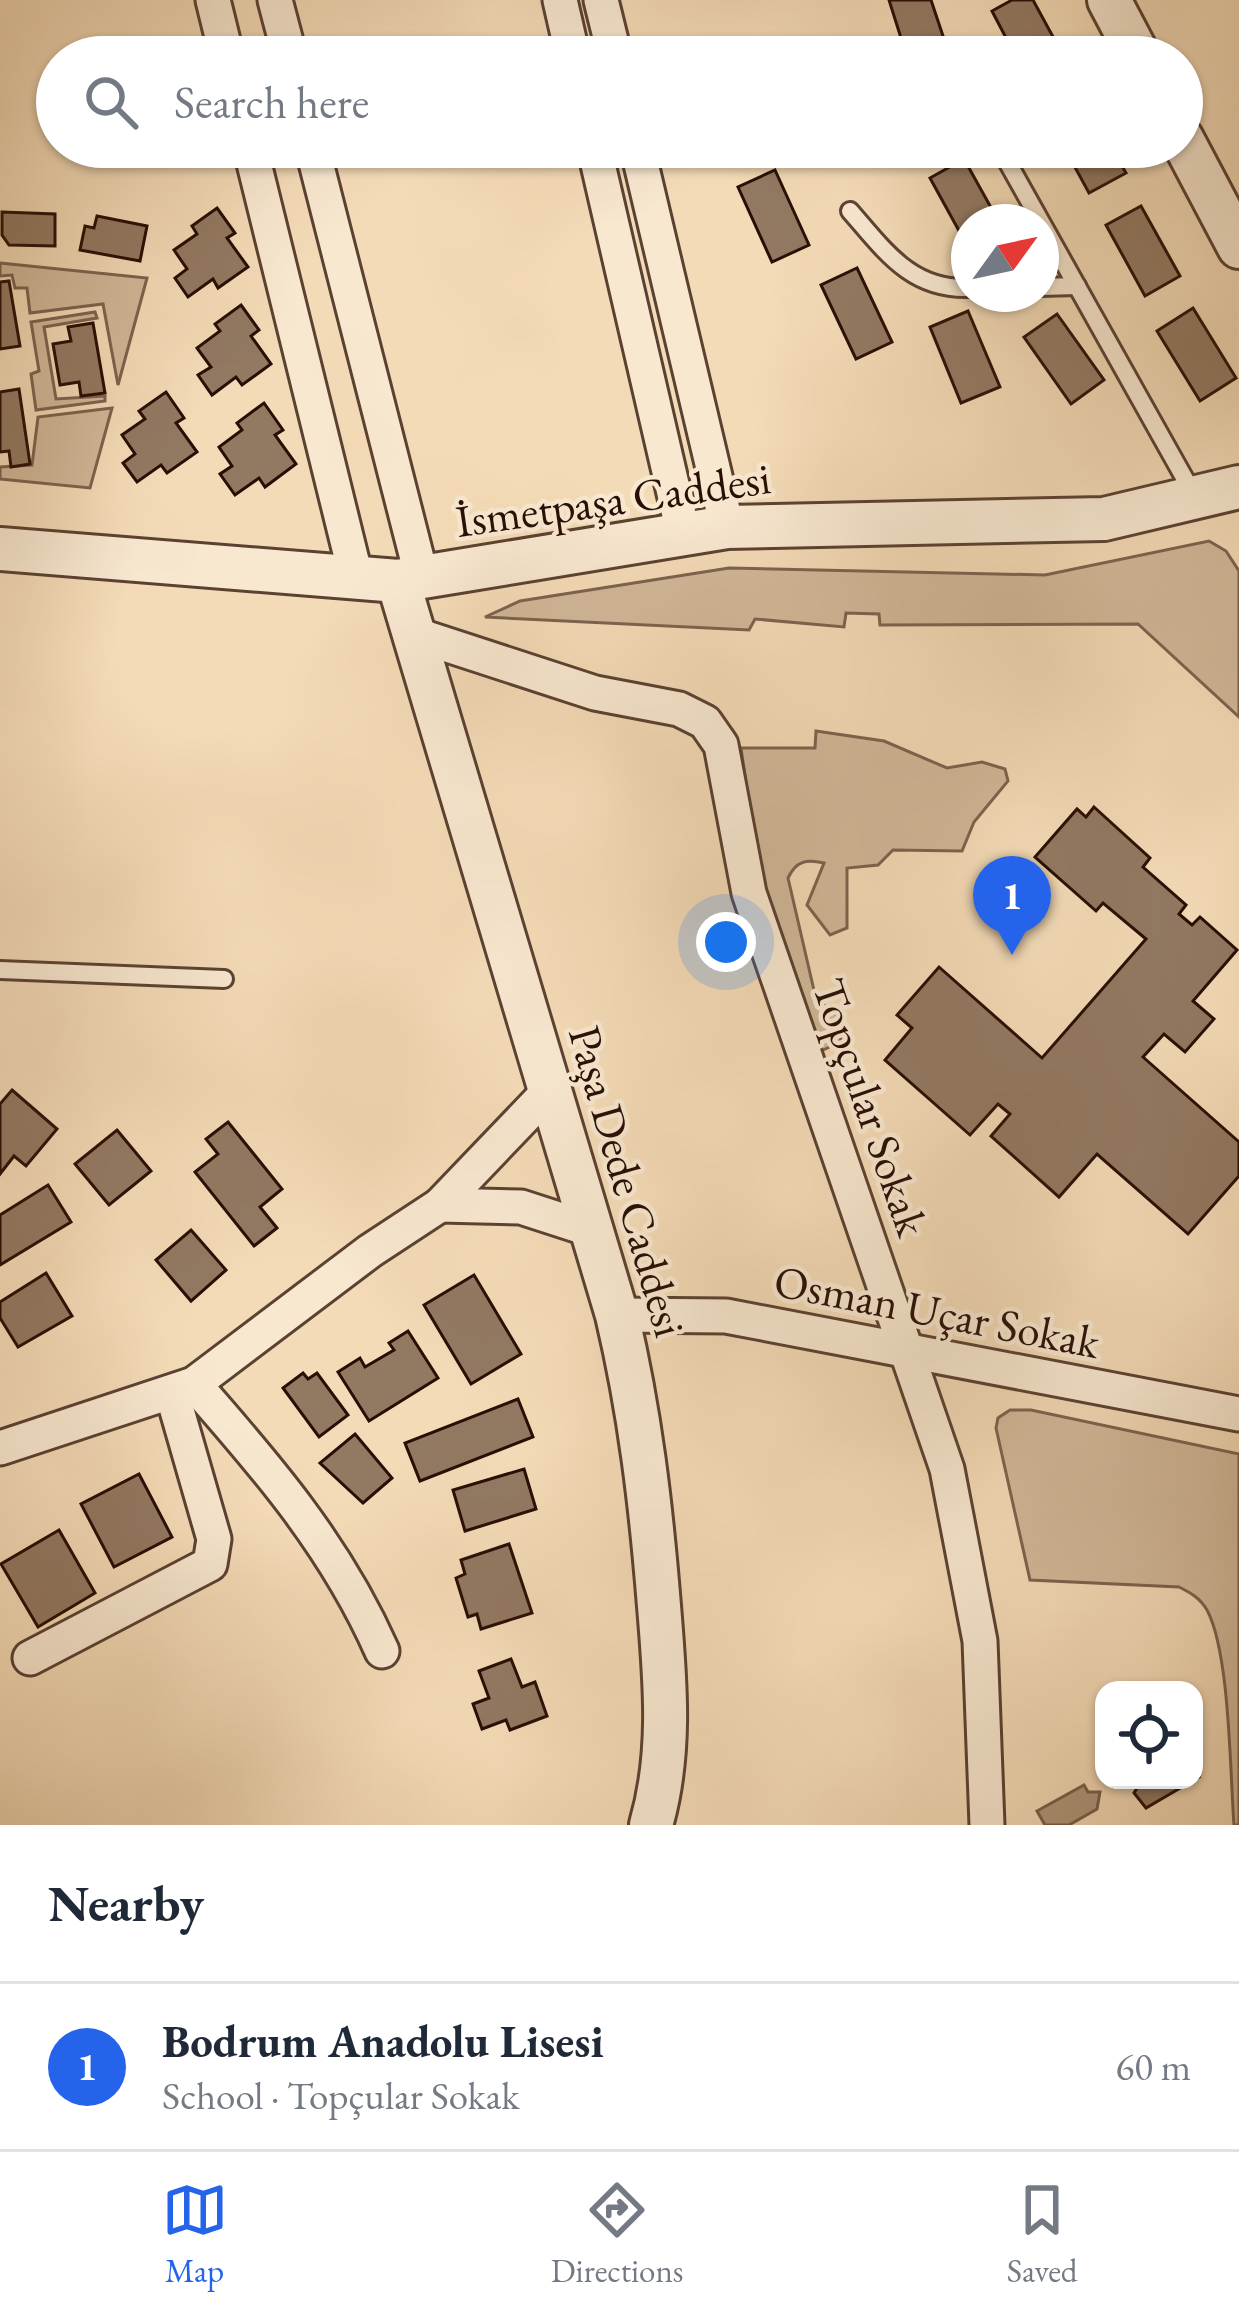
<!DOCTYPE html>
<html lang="en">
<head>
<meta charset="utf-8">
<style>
	:root { --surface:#fff; --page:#f2f2f3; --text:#1f2937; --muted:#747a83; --line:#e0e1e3; --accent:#2563eb }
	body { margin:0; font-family:"EB Garamond",serif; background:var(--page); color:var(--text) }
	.controls { position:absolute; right:36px; bottom:36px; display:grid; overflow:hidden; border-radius:24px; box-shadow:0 3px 9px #0004 }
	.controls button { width:108px; height:108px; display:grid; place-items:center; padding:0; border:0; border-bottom:3px solid var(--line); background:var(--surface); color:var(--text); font:60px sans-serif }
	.compass { position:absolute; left:951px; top:204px; width:108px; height:108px; border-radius:50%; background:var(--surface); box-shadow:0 3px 9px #0004; rotate:57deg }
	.you { position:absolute; left:726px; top:942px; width:42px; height:42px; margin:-30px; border:9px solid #fff; border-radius:50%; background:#1a73e8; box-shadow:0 0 0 18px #1a73e833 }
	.badge { display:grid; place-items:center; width:78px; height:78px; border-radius:50%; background:var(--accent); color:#fff; font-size:39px; font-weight:700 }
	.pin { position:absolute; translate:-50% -99px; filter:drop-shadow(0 3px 6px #0008) }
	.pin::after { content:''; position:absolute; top:63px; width:42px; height:36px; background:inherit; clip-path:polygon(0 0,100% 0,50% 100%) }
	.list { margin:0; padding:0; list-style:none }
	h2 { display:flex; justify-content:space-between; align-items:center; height:156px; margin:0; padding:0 48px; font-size:51px }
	h2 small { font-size:39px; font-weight:400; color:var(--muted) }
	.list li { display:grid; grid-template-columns:78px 1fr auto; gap:36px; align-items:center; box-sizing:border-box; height:168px; padding:0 48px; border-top:3px solid var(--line) }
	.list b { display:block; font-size:45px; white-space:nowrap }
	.list p { margin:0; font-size:39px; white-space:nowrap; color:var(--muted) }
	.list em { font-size:39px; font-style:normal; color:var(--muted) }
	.icon { flex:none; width:66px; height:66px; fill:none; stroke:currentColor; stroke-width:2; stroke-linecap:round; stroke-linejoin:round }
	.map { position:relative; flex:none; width:1239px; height:1825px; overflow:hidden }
	.search { position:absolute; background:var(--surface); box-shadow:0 3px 9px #0004; left:36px; right:36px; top:36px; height:132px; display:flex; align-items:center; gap:30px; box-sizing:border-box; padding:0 42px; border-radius:66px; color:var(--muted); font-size:45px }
	.sheet { height:324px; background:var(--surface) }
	nav { display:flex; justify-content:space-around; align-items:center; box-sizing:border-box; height:168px; border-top:3px solid var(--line); background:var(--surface); font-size:33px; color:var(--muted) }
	nav a { display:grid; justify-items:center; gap:6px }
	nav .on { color:var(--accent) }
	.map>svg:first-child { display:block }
</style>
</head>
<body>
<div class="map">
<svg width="1239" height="1825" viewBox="0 0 1239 1825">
	<rect width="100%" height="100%" fill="#f4dbb7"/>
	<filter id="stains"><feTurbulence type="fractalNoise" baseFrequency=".00167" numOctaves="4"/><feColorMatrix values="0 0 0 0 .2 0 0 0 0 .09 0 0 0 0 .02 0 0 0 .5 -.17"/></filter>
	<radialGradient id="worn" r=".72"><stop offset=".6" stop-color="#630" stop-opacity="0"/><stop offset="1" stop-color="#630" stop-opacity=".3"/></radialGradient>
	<g fill="#d1b899" stroke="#7c634f" stroke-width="3">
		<path d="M0,263L147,278L118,385L103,304L30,313L27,288H15L12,275L0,276Z"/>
		<path d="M95,312L97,318L44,327L56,399L105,396V401L36,410L31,374L39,371L31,322Z"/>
		<path d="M112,408L90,488L0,479V467L32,465L38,417Z"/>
		<path d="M1209,541L1226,551L1239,571V717L1138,624L880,625L879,614L846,613L844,627L755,619L749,630L485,617L520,601L729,568L1045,575Z"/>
		<path d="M816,731L884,741L947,768L982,762L1005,769L1008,781L974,822L962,851L893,850L878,865L847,868V928L830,935L807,905L824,863C806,859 796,861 788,878L816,999L844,1020L840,1042L819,1052L759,873L741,748H815Z"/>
		<path d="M1010,1410H1031L1239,1454V1825H1234C1230,1773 1230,1653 1207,1610C1200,1598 1191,1593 1179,1587L1030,1580L996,1428L998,1418Z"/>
	</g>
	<path fill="#af957a" stroke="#795f4b" stroke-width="3" d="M1084,1785L1088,1792H1100L1097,1809L1069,1825H1045L1037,1811Z"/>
	<g fill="#927962" stroke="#280e05" stroke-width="3">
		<path d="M889,0H931L950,57H907Z"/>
		<path d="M1012,0H1033L1064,57H1016L992,11Z"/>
		<path d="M832,147H874L875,151L839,164Z"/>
		<path d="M1064,147H1111L1126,173L1089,193Z"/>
		<path d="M964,159L999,222H969V249L930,178Z"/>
		<path d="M775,170L809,245L772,262L738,187Z"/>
		<path d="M1141,206L1180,276L1145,296L1106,225Z"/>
		<path d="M217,208L235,233L227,238L248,267L218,288L213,279L188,297L175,278L187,269L174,250L197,234L192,226Z"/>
		<path d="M2,212L55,214V246L9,245L2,235Z"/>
		<path d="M97,216L147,226L140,261L80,250L85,226L94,228Z"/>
		<path d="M857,268L892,342L856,359L821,285Z"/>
		<path d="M9,281L20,346L0,349V282Z"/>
		<path d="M241,305L259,330L251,336L271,364L242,385L236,377L212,395L198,375L211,367L197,348L220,331L215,324Z"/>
		<path d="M1193,308L1236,378L1200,401L1157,331Z"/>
		<path d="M968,311L1000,387L961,403L930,327Z"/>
		<path d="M1057,314L1104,380L1071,404L1024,337Z"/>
		<path d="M93,323L105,393L81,396L79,382L60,385L53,344L71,341L68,327Z"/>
		<path d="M19,389L30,464L11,467L9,451L0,452V392Z"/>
		<path d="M166,392L184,418L176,423L197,452L167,473L161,465L137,482L123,463L135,454L122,435L145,419L139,411Z"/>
		<path d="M264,403L283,430L275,435L296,464L265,487L259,478L235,495L220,474L232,466L219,447L242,430L237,423Z"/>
		<path d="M1094,807L1150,858L1143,867L1186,905L1179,914L1192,925L1200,917L1237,950L1193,1001L1214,1019L1185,1052L1164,1034L1143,1057L1239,1142V1176L1188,1234L1097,1154L1059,1197L991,1136L1010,1114L998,1104L970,1135L885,1060L912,1028L897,1015L939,967L1042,1058L1146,939L1103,903L1096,911L1035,857L1077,809L1086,817Z"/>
		<path d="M12,1090L57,1129L26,1166L14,1156L0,1174V1104Z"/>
		<path d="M228,1122L282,1189L260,1207L277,1228L254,1246L195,1172L218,1154L206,1139Z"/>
		<path d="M117,1130L151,1171L109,1205L75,1164Z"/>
		<path d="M48,1185L71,1222L0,1265V1215Z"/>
		<path d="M191,1230L226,1270L191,1301L156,1260Z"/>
		<path d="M46,1273L72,1316L18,1347L0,1318V1302Z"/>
		<path d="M474,1275L521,1354L471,1384L424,1305Z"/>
		<path d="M408,1331L438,1378L369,1421L338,1372L360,1358L365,1367L394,1350L389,1343Z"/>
		<path d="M303,1373L308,1379L317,1373L348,1415L319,1437L283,1388Z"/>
		<path d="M518,1399L533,1437L420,1481L405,1443Z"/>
		<path d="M355,1434L392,1478L363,1503L320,1463Z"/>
		<path d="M524,1469L536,1509L465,1531L453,1490Z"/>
		<path d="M139,1474L172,1537L114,1567L81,1504Z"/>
		<path d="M59,1530L95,1593L38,1627L1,1564Z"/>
		<path d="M509,1544L532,1613L481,1629L477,1614L468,1617L456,1578L465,1574L461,1560Z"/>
		<path d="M511,1659L522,1687L535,1682L547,1716L510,1730L506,1720L482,1729L473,1704L489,1698L479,1671Z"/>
		<path d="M1194,1769L1199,1777L1146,1808L1134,1793L1142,1780H1194Z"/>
	</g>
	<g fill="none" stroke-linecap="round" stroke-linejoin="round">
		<g stroke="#5b4132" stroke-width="22">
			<g id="service">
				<path d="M999,147L1195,497"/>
				<path d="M850,211C885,251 911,290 969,288"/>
				<path d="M1041,287L1077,286"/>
				<path d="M0,970L224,979"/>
			</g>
		</g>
		<g stroke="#5b4132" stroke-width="39">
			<g id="minor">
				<path d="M213,0L227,57"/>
				<path d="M275,0L290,57"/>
				<path d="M560,0L573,57"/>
				<path d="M601,0L615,57"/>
				<path d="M250,147L356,577"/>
				<path d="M312,147L422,578"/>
				<path d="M594,147L683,532"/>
				<path d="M637,147L727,527"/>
				<path d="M414,634L595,693L679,709L705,722L721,745L749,893L947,1469L980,1641L987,1825"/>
				<path d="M549,1091L440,1205L521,1207L592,1230"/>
				<path d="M617,1315L726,1316L1239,1414"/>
				<path d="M194,1384C268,1468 336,1547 382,1651"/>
				<path d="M0,1448L194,1384L370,1251L440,1205"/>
				<path d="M30,1658L210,1564L214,1539L172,1393"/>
			</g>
		</g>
		<g stroke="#5b4132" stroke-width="48">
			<g id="tertiary">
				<path d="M1109,0L1139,57"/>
				<path d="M1182,139L1239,247"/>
				<path d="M0,549L398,581L727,527L1104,519L1239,487"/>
				<path d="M398,581L617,1315C640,1412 651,1506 659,1606C665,1679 672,1753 651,1825"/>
			</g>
		</g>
		<use href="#service" stroke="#f8e8d0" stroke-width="16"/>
		<use href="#minor" stroke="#f8e8d0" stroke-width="33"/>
		<use href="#tertiary" stroke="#f8e8d0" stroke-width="42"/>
	</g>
	<g text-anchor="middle" stroke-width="9" stroke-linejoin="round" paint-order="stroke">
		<g font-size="45" fill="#280e05" stroke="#f8e8d0">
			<text transform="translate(613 499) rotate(-8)" y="16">İsmetpaşa Caddesi</text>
			<text transform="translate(871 1107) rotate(71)" y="16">Topçular Sokak</text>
			<text transform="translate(628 1181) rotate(74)" y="16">Paşa Dede Caddesi</text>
			<text transform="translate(937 1311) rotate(11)" y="16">Osman Uçar Sokak</text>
		</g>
	</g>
	<rect width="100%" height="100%" filter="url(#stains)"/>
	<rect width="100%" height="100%" fill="url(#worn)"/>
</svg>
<div class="controls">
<button><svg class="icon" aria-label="locate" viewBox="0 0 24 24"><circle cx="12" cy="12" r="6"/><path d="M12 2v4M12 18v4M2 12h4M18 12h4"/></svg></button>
</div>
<svg class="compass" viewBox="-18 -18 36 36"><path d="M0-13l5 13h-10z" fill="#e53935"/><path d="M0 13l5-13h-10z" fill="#747a83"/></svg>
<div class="you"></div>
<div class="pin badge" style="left:1012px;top:955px">1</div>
<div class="search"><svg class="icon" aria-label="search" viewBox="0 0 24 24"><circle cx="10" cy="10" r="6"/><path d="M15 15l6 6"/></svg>Search here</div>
</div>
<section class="sheet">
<h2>Nearby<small></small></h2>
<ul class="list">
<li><span class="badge">1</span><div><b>Bodrum Anadolu Lisesi</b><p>School · Topçular Sokak</p></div><em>60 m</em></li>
</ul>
</section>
<nav>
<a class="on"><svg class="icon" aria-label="map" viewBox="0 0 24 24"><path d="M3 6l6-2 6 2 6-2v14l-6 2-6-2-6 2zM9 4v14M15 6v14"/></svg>Map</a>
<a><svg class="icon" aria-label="directions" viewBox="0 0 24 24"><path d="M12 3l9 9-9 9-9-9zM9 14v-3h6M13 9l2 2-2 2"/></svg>Directions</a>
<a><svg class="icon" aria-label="saved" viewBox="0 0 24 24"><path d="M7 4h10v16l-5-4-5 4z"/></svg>Saved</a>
</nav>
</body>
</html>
